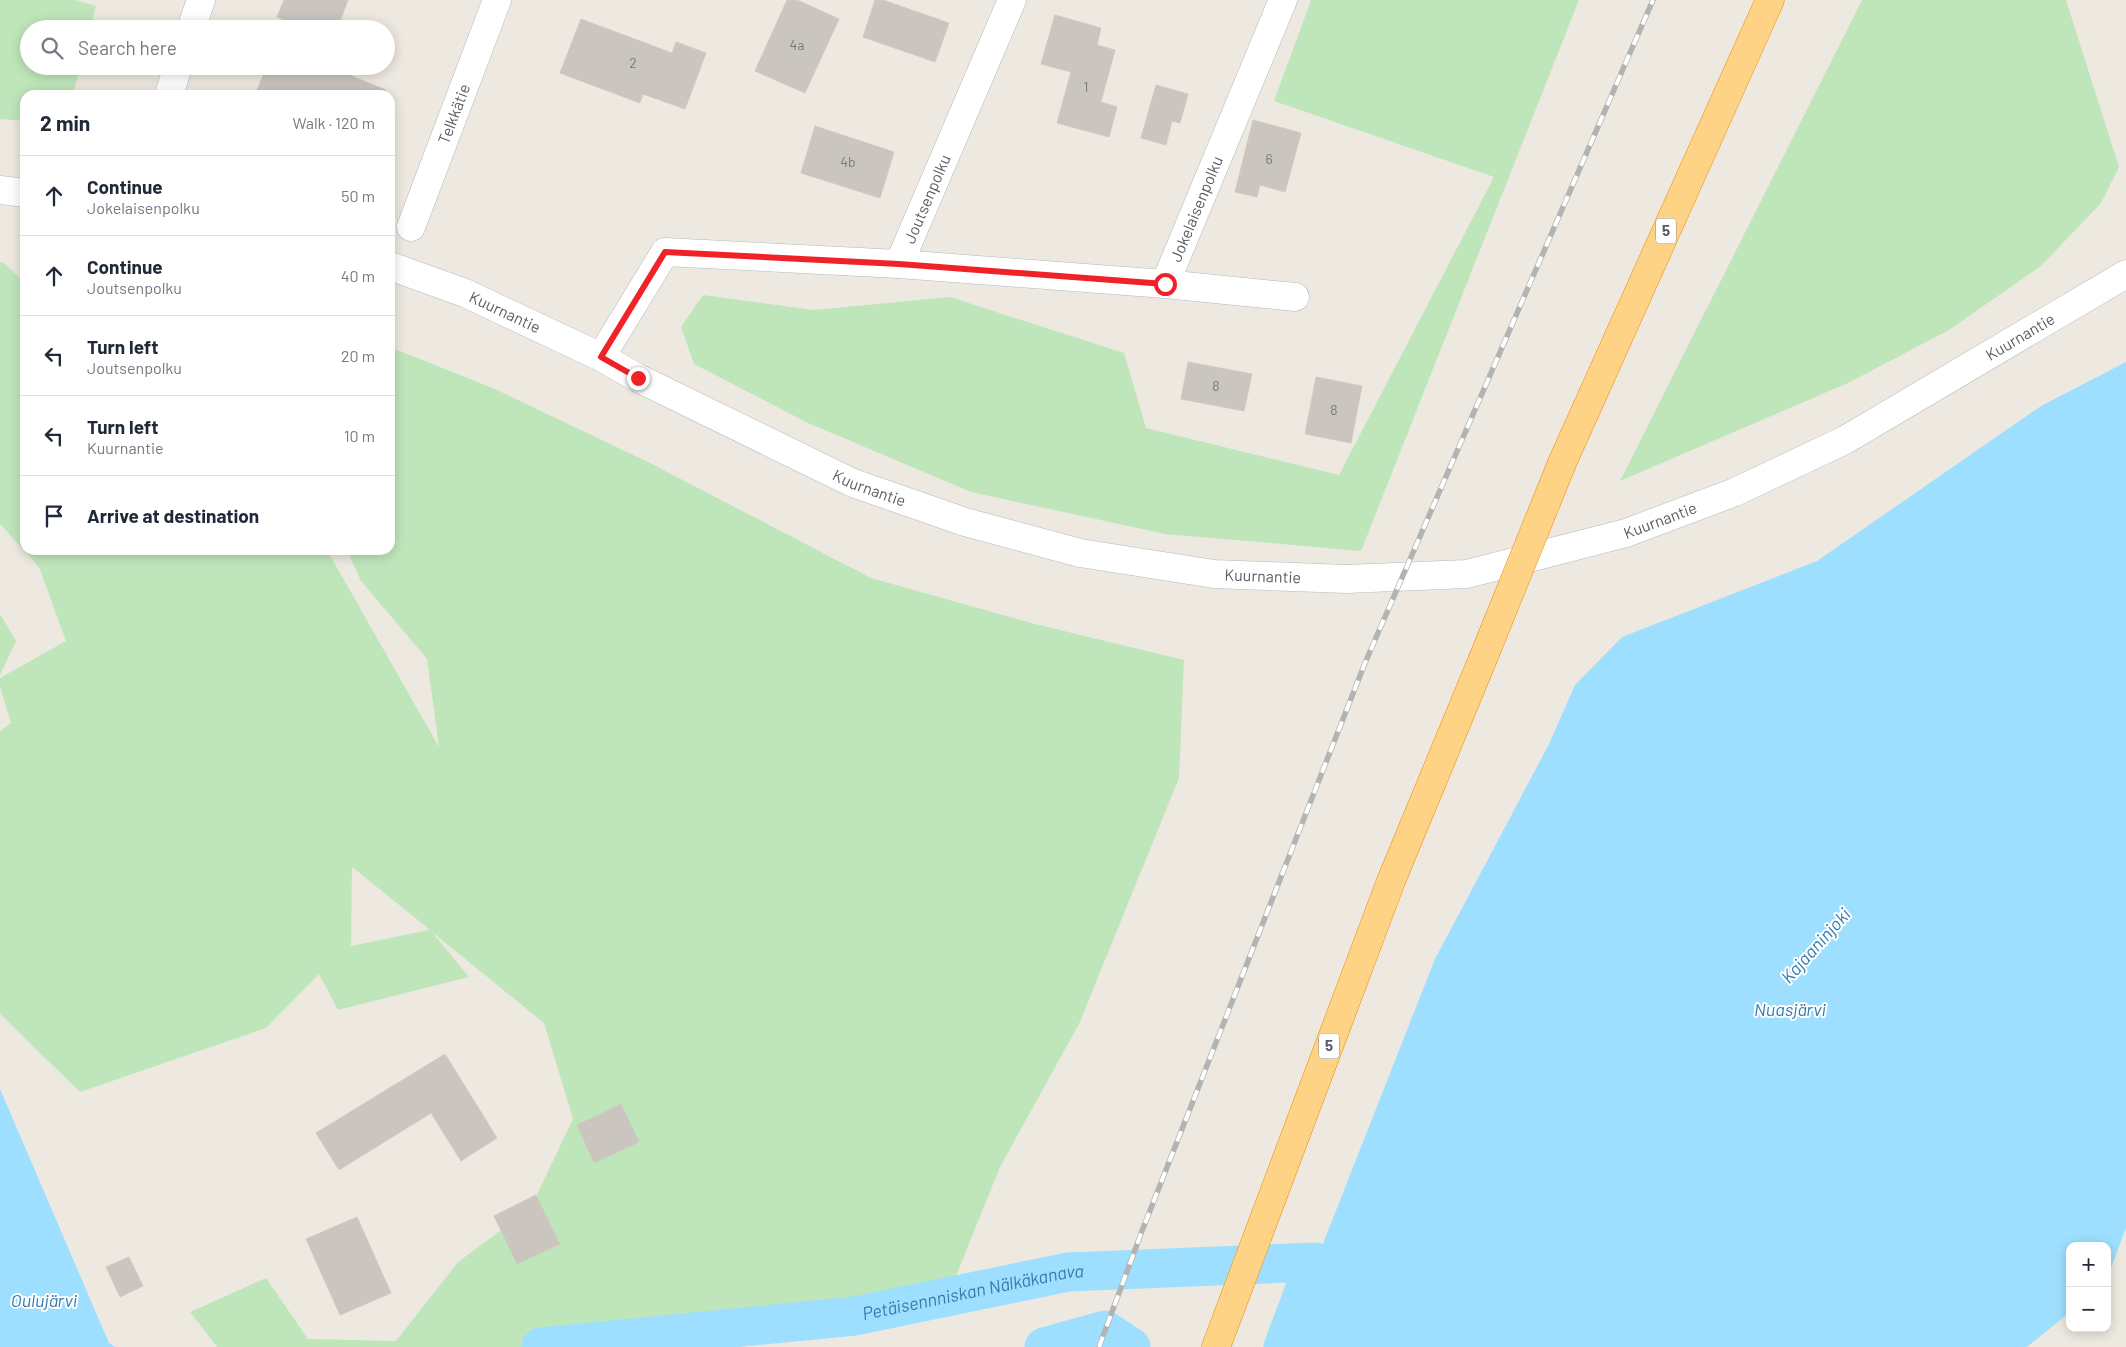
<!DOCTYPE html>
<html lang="en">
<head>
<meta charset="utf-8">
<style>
	:root { --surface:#fff; --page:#f6f6f7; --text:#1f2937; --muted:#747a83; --line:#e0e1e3 }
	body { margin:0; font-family:Barlow,sans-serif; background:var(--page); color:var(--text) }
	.controls { position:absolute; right:15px; bottom:15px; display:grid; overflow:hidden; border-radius:10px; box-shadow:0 2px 12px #0003 }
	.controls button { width:45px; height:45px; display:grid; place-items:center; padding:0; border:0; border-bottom:1px solid var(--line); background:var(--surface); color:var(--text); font:25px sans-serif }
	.stop { position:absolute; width:15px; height:15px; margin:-11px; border:4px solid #f12227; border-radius:50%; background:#fff }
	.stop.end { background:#f12227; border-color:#fff; box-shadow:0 1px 5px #0008 }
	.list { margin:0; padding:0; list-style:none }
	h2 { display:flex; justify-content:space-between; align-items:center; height:65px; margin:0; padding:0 20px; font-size:21px }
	h2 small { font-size:16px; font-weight:400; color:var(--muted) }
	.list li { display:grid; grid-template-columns:32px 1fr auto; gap:15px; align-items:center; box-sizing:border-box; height:80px; padding:0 20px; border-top:1px solid var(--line) }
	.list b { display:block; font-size:19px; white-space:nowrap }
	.list p { margin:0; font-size:16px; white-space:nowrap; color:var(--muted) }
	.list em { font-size:16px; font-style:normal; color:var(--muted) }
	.icon { flex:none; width:28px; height:28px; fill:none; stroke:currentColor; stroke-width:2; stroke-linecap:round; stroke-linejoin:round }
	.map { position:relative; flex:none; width:2126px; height:1347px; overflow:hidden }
	.search { position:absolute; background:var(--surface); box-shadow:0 2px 12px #0003; left:20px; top:20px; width:375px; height:55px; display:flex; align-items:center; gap:12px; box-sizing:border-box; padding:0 18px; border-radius:28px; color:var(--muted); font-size:19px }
	.panel { position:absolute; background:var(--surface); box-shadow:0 2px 12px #0003; left:20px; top:90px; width:375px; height:465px; border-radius:15px }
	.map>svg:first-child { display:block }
</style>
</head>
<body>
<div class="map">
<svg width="2126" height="1347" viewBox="0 0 2126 1347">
	<rect width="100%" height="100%" fill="#ede9e0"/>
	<g fill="#bfe6bb" fill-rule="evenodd">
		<path d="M0,0H76L96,6L90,29H29V66H80L73,95H25V121L0,119Z"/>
		<path d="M1311,0H1579L1361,551L1165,534L971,492L808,423L694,364L681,327L703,295L814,310L950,297L1124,353L1146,428L1339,475L1494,177L1274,101Z"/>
		<path d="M1862,0H2066L2119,167L2101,203L2041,266L1949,330L1848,383L1620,481Z"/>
		<path d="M0,262L4,263L25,283V550H327L439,747L427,659L361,581L347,550H390V347L495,389L650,463L871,578L1035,624L1184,660L1179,778L1079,1024L1000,1167L948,1296L855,1316L533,1347H217L190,1312L266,1278L308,1339L396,1341L458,1262L530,1209L573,1119L544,1023L432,932L469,977L338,1010L319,974L266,1028L80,1092L0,1014V731L11,723L0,687V678L66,641L39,567L0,524ZM352,867L429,929V930L351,946Z"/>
		<path d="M0,614L16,641L0,675Z"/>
	</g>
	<g fill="#9edfff">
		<path d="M2126,362V1228L2107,1278V1246H2070V1312L2027,1347H1280L1324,1241L1435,959L1549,744L1575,685L1622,637L1817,561L2041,406Z"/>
		<path d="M0,1089L109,1343L115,1347H0Z"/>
	</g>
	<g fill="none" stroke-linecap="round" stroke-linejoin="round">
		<g stroke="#9edfff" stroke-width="39">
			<path id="s1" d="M541,1347L855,1316L1068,1272L1315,1262L1283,1347"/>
			<path d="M1044,1347L1105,1330L1131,1347"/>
		</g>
	</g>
	<g fill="#cac5bf" stroke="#d2cabe">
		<path d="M284,0H348L337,29H306L277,17Z"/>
		<path d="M787,0H797L839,19L805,93L755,71Z"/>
		<path d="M875,0H883L949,23L935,62L863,37Z"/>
		<path d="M1055,15L1101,28L1097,45L1115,50L1101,102L1117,107L1109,137L1057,123L1071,72L1041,64Z"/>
		<path d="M581,19L672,53L676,42L706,53L685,109L643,94L640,103L560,73Z"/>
		<path d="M267,66H327L386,90L384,95H255Z"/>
		<path d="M1156,85L1188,94L1180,123L1172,121L1166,145L1141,138Z"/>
		<path d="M1253,120L1301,133L1285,192L1260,185L1257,197L1235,192Z"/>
		<path d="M815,126L894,152L880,198L801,173Z"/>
		<path d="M1188,362L1252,374L1244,411L1181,399Z"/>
		<path d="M1316,377L1362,386L1351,443L1305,434Z"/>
		<path d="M445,1054L497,1138L461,1161L431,1113L339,1170L316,1133Z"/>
		<path d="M621,1104L639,1142L594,1163L577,1125Z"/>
		<path d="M536,1195L560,1244L517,1264L494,1216Z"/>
		<path d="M357,1217L391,1293L340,1315L306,1239Z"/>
		<path d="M129,1257L143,1286L120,1297L106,1267Z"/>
	</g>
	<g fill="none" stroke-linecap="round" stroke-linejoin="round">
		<g stroke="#b3b8bc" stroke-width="29">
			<g id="street">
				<path d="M191,29L201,0"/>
				<path d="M169,95L178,66"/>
				<path id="s2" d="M411,227L497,0"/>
				<path id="s3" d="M899,264L1165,284L1283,0"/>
				<path d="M1165,284L1295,297"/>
				<path id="s4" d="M601,357L665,252L899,264L1012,0"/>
			</g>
		</g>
		<g stroke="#b4b9be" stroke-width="29">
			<g id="secondary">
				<path d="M0,190L25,193"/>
				<path id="s5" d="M390,266L465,293L601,357L638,378L853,483L965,522L1080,553L1214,574L1346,579L1467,574L1626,533L1735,492L1845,440L2126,274"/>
			</g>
		</g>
		<g stroke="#ed8a00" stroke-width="29">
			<g id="highway">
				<path d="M1562,463L1770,0"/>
				<path d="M1216,1347L1391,881L1482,661"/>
			</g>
		</g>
		<use href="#street" stroke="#fff" stroke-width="28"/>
		<use href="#secondary" stroke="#fff" stroke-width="28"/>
		<use href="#highway" stroke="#ffd385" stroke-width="28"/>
		<g stroke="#b2b3b3" stroke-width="5.5">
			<path id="rail" d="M1099,1347L1142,1231L1365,663L1653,0"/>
		</g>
		<use href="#rail" stroke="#fff" stroke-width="4" stroke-dasharray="11" stroke-linecap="butt"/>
		<g stroke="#ed8a00" stroke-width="29" stroke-linecap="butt">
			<path id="highway-bridge" d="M1482,661L1562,463"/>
		</g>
		<use href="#highway-bridge" stroke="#ffd385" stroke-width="28"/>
	</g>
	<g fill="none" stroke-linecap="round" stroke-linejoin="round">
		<path stroke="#f12227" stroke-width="6" d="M638,378L601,357L665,252L899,264L1165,284"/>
	</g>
	<g text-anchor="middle" stroke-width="4" stroke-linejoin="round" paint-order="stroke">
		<g font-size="14" fill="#757879">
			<text x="797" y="50">4a</text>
			<text x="633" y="68">2</text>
			<text x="1086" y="92">1</text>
			<text x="1269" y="164">6</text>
			<text x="848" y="167">4b</text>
			<text x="1216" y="391">8</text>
			<text x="1334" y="415">8</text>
		</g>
		<g fill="#fff" stroke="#8b8e91" stroke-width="1">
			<rect x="1656" y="218.5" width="20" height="25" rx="4"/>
			<rect x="1319" y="1033.5" width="20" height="25" rx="4"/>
		</g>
		<g font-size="15" font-weight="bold" fill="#595e62">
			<text x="1666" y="236">5</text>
			<text x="1329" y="1051">5</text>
		</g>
		<g font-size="16" fill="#595e62" stroke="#fff">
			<text dy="6" stroke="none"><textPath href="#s2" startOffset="121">Telkkätie</textPath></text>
			<text dy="6" stroke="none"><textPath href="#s4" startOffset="428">Joutsenpolku</textPath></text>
			<text dy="6" stroke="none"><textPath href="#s3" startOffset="348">Jokelaisenpolku</textPath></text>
			<text dy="6" stroke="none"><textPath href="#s5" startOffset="124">Kuurnantie</textPath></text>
			<text dy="6" stroke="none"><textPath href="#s5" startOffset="1744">Kuurnantie</textPath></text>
			<text dy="6" stroke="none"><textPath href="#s5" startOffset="529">Kuurnantie</textPath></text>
			<text dy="6" stroke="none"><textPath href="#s5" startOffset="1339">Kuurnantie</textPath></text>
			<text dy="6" stroke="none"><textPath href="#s5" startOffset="934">Kuurnantie</textPath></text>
		</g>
		<g font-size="18" font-style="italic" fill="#357bad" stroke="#fff">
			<text transform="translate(1816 946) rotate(-48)" y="6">Kajaaninjoki</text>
			<text x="1790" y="1016">Nuasjärvi</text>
			<text dy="6" stroke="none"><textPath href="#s1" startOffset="436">Petäisennniskan Nälkäkanava</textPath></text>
			<text x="44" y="1307">Oulujärvi</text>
		</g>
	</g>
</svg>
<div class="controls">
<button>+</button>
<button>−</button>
</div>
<div class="stop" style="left:1165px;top:284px"></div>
<div class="stop end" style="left:638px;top:378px"></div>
<div class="search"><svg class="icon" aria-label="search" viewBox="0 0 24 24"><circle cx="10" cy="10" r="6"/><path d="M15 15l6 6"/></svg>Search here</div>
<section class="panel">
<h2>2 min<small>Walk · 120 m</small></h2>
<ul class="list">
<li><svg class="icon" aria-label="ahead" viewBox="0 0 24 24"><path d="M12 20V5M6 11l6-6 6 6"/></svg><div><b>Continue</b><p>Jokelaisenpolku</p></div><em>50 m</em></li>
<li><svg class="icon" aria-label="ahead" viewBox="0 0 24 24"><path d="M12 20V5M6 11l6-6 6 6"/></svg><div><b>Continue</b><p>Joutsenpolku</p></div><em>40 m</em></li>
<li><svg class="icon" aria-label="left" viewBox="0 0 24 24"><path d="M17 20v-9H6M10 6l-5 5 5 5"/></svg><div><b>Turn left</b><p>Joutsenpolku</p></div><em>20 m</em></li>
<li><svg class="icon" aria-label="left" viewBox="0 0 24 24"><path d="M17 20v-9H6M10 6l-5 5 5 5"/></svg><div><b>Turn left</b><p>Kuurnantie</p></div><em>10 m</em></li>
<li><svg class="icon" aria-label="arrive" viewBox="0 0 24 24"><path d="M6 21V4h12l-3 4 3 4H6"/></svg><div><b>Arrive at destination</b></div></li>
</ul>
</section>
</div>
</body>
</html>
